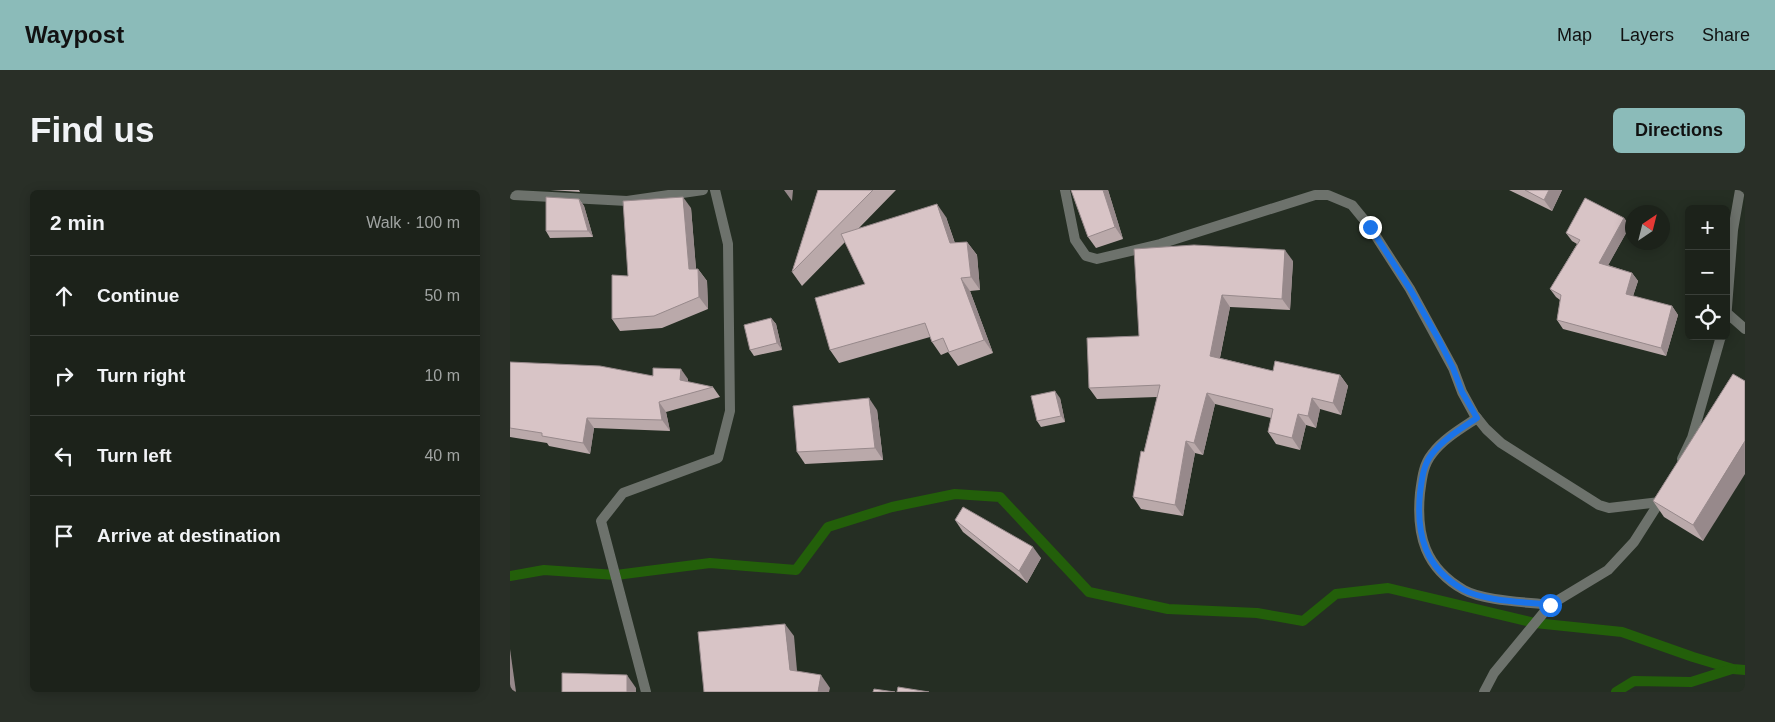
<!DOCTYPE html>
<html lang="en">
<head>
<meta charset="utf-8">
<style>
	:root { --surface:#1c221a; --page:#292f27; --text:#f1f3f6; --muted:#a0a4a2; --line:#3a3f39; --accent:#8bbbb9 }
	body { margin:0; font-family:Helvetica,sans-serif; background:var(--page); color:var(--text) }
	.controls { position:absolute; right:15px; top:15px; display:grid; overflow:hidden; border-radius:8px; box-shadow:0 2px 12px #0003 }
	.controls button { width:45px; height:45px; display:grid; place-items:center; padding:0; border:0; border-bottom:1px solid var(--line); background:var(--surface); color:var(--text); font:25px sans-serif }
	.compass { position:absolute; left:1115px; top:15px; width:45px; height:45px; border-radius:50%; background:var(--surface); box-shadow:0 2px 12px #0003; rotate:35deg }
	.stop { position:absolute; width:15px; height:15px; margin:-11px; border:4px solid #1a73e8; border-radius:50%; background:#fff }
	.stop.end { background:#1a73e8; border-color:#fff; box-shadow:0 1px 5px #0008 }
	.list { margin:0; padding:0; list-style:none }
	h2 { display:flex; justify-content:space-between; align-items:center; height:65px; margin:0; padding:0 20px; font-size:21px }
	h2 small { font-size:16px; font-weight:400; color:var(--muted) }
	.list li { display:grid; grid-template-columns:32px 1fr auto; gap:15px; align-items:center; box-sizing:border-box; height:80px; padding:0 20px; border-top:1px solid var(--line) }
	.list b { display:block; font-size:19px; white-space:nowrap }
	.list em { font-size:16px; font-style:normal; color:var(--muted) }
	.icon { flex:none; width:28px; height:28px; fill:none; stroke:currentColor; stroke-width:2; stroke-linecap:round; stroke-linejoin:round }
	.map { position:relative; flex:none; width:1235px; height:502px; overflow:hidden; border-radius:8px }
	header { display:flex; align-items:center; gap:30px; box-sizing:border-box; height:70px; padding:0 25px; background:var(--accent); color:#111 }
	header strong { font-size:24px }
	nav { display:flex; gap:28px; margin-inline-start:auto; font-size:18px }
	.intro { display:flex; align-items:center; justify-content:space-between; box-sizing:border-box; height:120px; padding:0 30px }
	h1 { margin:0; font-size:35px }
	.button { padding:12px 22px; border-radius:8px; background:var(--accent); color:#111; font-size:18px; font-weight:700 }
	main { display:flex; gap:30px; padding:0 30px }
	aside { flex:1; background:var(--surface); border-radius:8px; box-shadow:0 2px 12px #0003 }
	.map>svg:first-child { display:block }
</style>
</head>
<body>
<header>
<strong>Waypost</strong>
<nav><a>Map</a><a>Layers</a><a>Share</a></nav>
</header>
<div class="intro"><h1>Find us</h1><a class="button">Directions</a></div>
<main>
<aside>
<h2>2 min<small>Walk · 100 m</small></h2>
<ul class="list">
<li><svg class="icon" aria-label="ahead" viewBox="0 0 24 24"><path d="M12 20V5M6 11l6-6 6 6"/></svg><div><b>Continue</b></div><em>50 m</em></li>
<li><svg class="icon" aria-label="right" viewBox="0 0 24 24"><path d="M7 20v-9h11M14 6l5 5-5 5"/></svg><div><b>Turn right</b></div><em>10 m</em></li>
<li><svg class="icon" aria-label="left" viewBox="0 0 24 24"><path d="M17 20v-9H6M10 6l-5 5 5 5"/></svg><div><b>Turn left</b></div><em>40 m</em></li>
<li><svg class="icon" aria-label="arrive" viewBox="0 0 24 24"><path d="M6 21V4h12l-3 4 3 4H6"/></svg><div><b>Arrive at destination</b></div></li>
</ul>
</aside>
<div class="map">
<svg width="1235" height="502" viewBox="0 0 1235 502">
	<rect width="100%" height="100%" fill="#252e23"/>
	<g fill="none" stroke-linecap="round" stroke-linejoin="round">
		<g stroke="#235f0a" stroke-width="10">
			<path d="M0,386L34,380L106,385L200,373L286,380L318,337L382,317L445,304L490,307L579,402L658,419L747,423L793,431L826,404L878,398L1025,433L1112,442L1183,467L1223,479L1235,480"/>
			<path d="M1106,502L1124,491L1181,492L1222,479"/>
		</g>
		<path stroke="#6d726c" stroke-width="10" d="M1218,124L1235,139"/>
		<g stroke="#6d726c" stroke-width="10">
			<path d="M555,0L565,50L576,66L587,69L650,54L805,5H818L842,15L860,37L900,99L943,178L952,202L964,224L976,239L991,253L1089,315L1099,318L1150,312"/>
			<path d="M4,5L117,11L193,0"/>
			<path d="M1216,130L1223,40L1230,0"/>
			<path d="M967,228C952,238 933,249 922,264C913,275 912,289 910,303C906,345 915,378 954,400C974,411 1017,412 1040,415"/>
			<path d="M1172,269L1182,248L1211,146"/>
			<path d="M136,502L91,331L113,303L208,268L220,221L218,54L205,0"/>
			<path d="M974,502L984,483L1040,415L1098,380L1124,352L1152,308"/>
		</g>
	</g>
	<g fill="#baa9aa">
		<path d="M40,0H69L70,2Z"/>
		<path d="M308,0H386L349,38L436,27L445,53L457,52L467,65L470,100L460,101L483,163L448,176L438,162L431,165L422,152L420,147L329,173L320,160L355,94L335,52L292,96L282,82Z"/>
		<path d="M561,0H598L613,49L586,58L578,47Z"/>
		<path d="M999,0H1052L1042,21Z"/>
		<path d="M69,9L74,16L83,47L40,48L36,41Z"/>
		<path d="M181,18L186,79H188L197,91L198,119L152,138L110,141L102,129L118,86Z"/>
		<path d="M1114,28L1120,36L1098,75L1122,83L1128,91L1123,106L1162,116L1168,125L1156,166L1053,139L1047,130L1050,110L1046,107L1040,99L1067,54L1062,51L1056,43Z"/>
		<path d="M783,71L780,120L720,117L710,168L763,181L830,185L838,196L831,225L810,219L806,238L796,235L790,260L766,254L758,242L761,228L705,214L693,265L685,263L673,326L631,319L623,307L647,207L587,209L579,198L629,146Z"/>
		<path d="M261,128L266,134L272,160L244,166L240,160Z"/>
		<path d="M0,172L178,189V192L203,197L210,207L156,222L160,241L84,238L80,264L39,256L37,253L0,247Z"/>
		<path d="M1223,184L1193,351L1154,327L1143,311Z"/>
		<path d="M550,208L555,232L531,237L527,231Z"/>
		<path d="M367,220L373,270L295,274L287,262Z"/>
		<path d="M445,330L531,368L517,393L453,342Z"/>
	</g>
	<g fill="#97898b">
		<path d="M274,0H283L282,11Z"/>
		<path d="M593,0H598L613,49L605,37Z"/>
		<path d="M1039,0H1052L1042,21L1034,10Z"/>
		<path d="M173,7L181,18L187,91L179,79Z"/>
		<path d="M69,9L74,16L83,47L78,41Z"/>
		<path d="M427,14L436,27L449,66L440,53Z"/>
		<path d="M1114,28L1120,36L1095,81L1089,73Z"/>
		<path d="M457,52L467,65L470,100L461,87Z"/>
		<path d="M775,60L783,71L780,120L772,109Z"/>
		<path d="M188,79L197,91L198,119L189,107Z"/>
		<path d="M1122,83L1128,91L1121,112L1116,104Z"/>
		<path d="M451,88L460,101L483,163L474,150Z"/>
		<path d="M712,105L720,117L708,177L700,166Z"/>
		<path d="M1162,116L1168,125L1156,166L1151,158Z"/>
		<path d="M261,128L266,134L272,160L267,153Z"/>
		<path d="M171,179L178,189L177,201L170,190Z"/>
		<path d="M830,185L838,196L831,225L823,213Z"/>
		<path d="M545,201L550,208L555,232L551,226Z"/>
		<path d="M697,203L705,214L693,265L684,253Z"/>
		<path d="M359,208L367,220L373,270L365,258Z"/>
		<path d="M802,208L810,219L806,238L798,226Z"/>
		<path d="M149,212L156,222L160,241L152,230Z"/>
		<path d="M788,224L796,235L790,260L782,248Z"/>
		<path d="M77,228L84,238L80,264L73,253Z"/>
		<path d="M676,251L685,263L673,326L665,315Z"/>
		<path d="M1235,251V284L1193,351L1183,335Z"/>
		<path d="M523,357L531,368L517,393L509,381Z"/>
		<path d="M275,434L284,446L288,492L280,480Z"/>
		<path d="M0,459L6,502H0Z"/>
		<path d="M117,485L126,498V502H117Z"/>
		<path d="M311,485L320,498L319,502H308Z"/>
	</g>
	<g fill="#d8c4c6" stroke="#97898b">
		<path d="M308,0H363L282,82Z"/>
		<path d="M561,0H593L605,37L578,47Z"/>
		<path d="M1015,0H1039L1034,10Z"/>
		<path d="M36,7L69,9L78,41H36Z"/>
		<path d="M173,7L179,79H188L189,107L144,126L102,129V85L118,86L113,11Z"/>
		<path d="M1075,8L1114,28L1089,73L1122,83L1116,104L1162,116L1151,158L1047,130L1051,105L1040,99L1070,50L1056,43Z"/>
		<path d="M427,14L440,53L457,52L461,87L451,88L474,150L439,162L433,148L422,152L415,133L320,160L305,108L355,94L331,44Z"/>
		<path d="M684,55L775,60L772,109L712,105L700,166L763,181L765,171L830,185L823,213L802,208L798,226L788,224L782,248L758,242L763,219L697,203L684,253L676,251L665,315L623,307L631,261L634,262L650,195L579,198L577,148L629,146L624,59Z"/>
		<path d="M261,128L267,153L240,160L234,135Z"/>
		<path d="M0,172L90,176L143,186V178L171,179L170,190L203,197L149,212L152,230L77,228L73,253L32,246V243L0,238Z"/>
		<path d="M1223,184L1235,191V251L1183,335L1143,311Z"/>
		<path d="M545,201L551,226L527,231L521,206Z"/>
		<path d="M359,208L365,258L287,262L283,216Z"/>
		<path d="M453,317L523,357L509,381L445,330Z"/>
		<path d="M275,434L280,480L311,485L308,502H194L188,442Z"/>
		<path d="M52,483L117,485V502H52Z"/>
		<path d="M388,497L419,502H387Z"/>
		<path d="M364,499L385,502H363Z"/>
	</g>
	<g fill="none" stroke-linecap="round" stroke-linejoin="round">
		<path stroke="#1a73e8" stroke-width="6" d="M860,37L900,99L929,150L943,178L952,202L967,228C952,238 933,249 922,264C913,275 912,289 910,303C906,345 915,378 954,400C974,411 1016,412 1040,415"/>
	</g>
</svg>
<div class="controls">
<button>+</button>
<button>−</button>
<button><svg class="icon" aria-label="locate" viewBox="0 0 24 24"><circle cx="12" cy="12" r="6"/><path d="M12 2v4M12 18v4M2 12h4M18 12h4"/></svg></button>
</div>
<svg class="compass" viewBox="-18 -18 36 36"><path d="M0-13l5 13h-10z" fill="#e53935"/><path d="M0 13l5-13h-10z" fill="#a0a4a2"/></svg>
<div class="stop" style="left:1040px;top:415px"></div>
<div class="stop end" style="left:860px;top:37px"></div>
</div>
</main>
</body>
</html>
